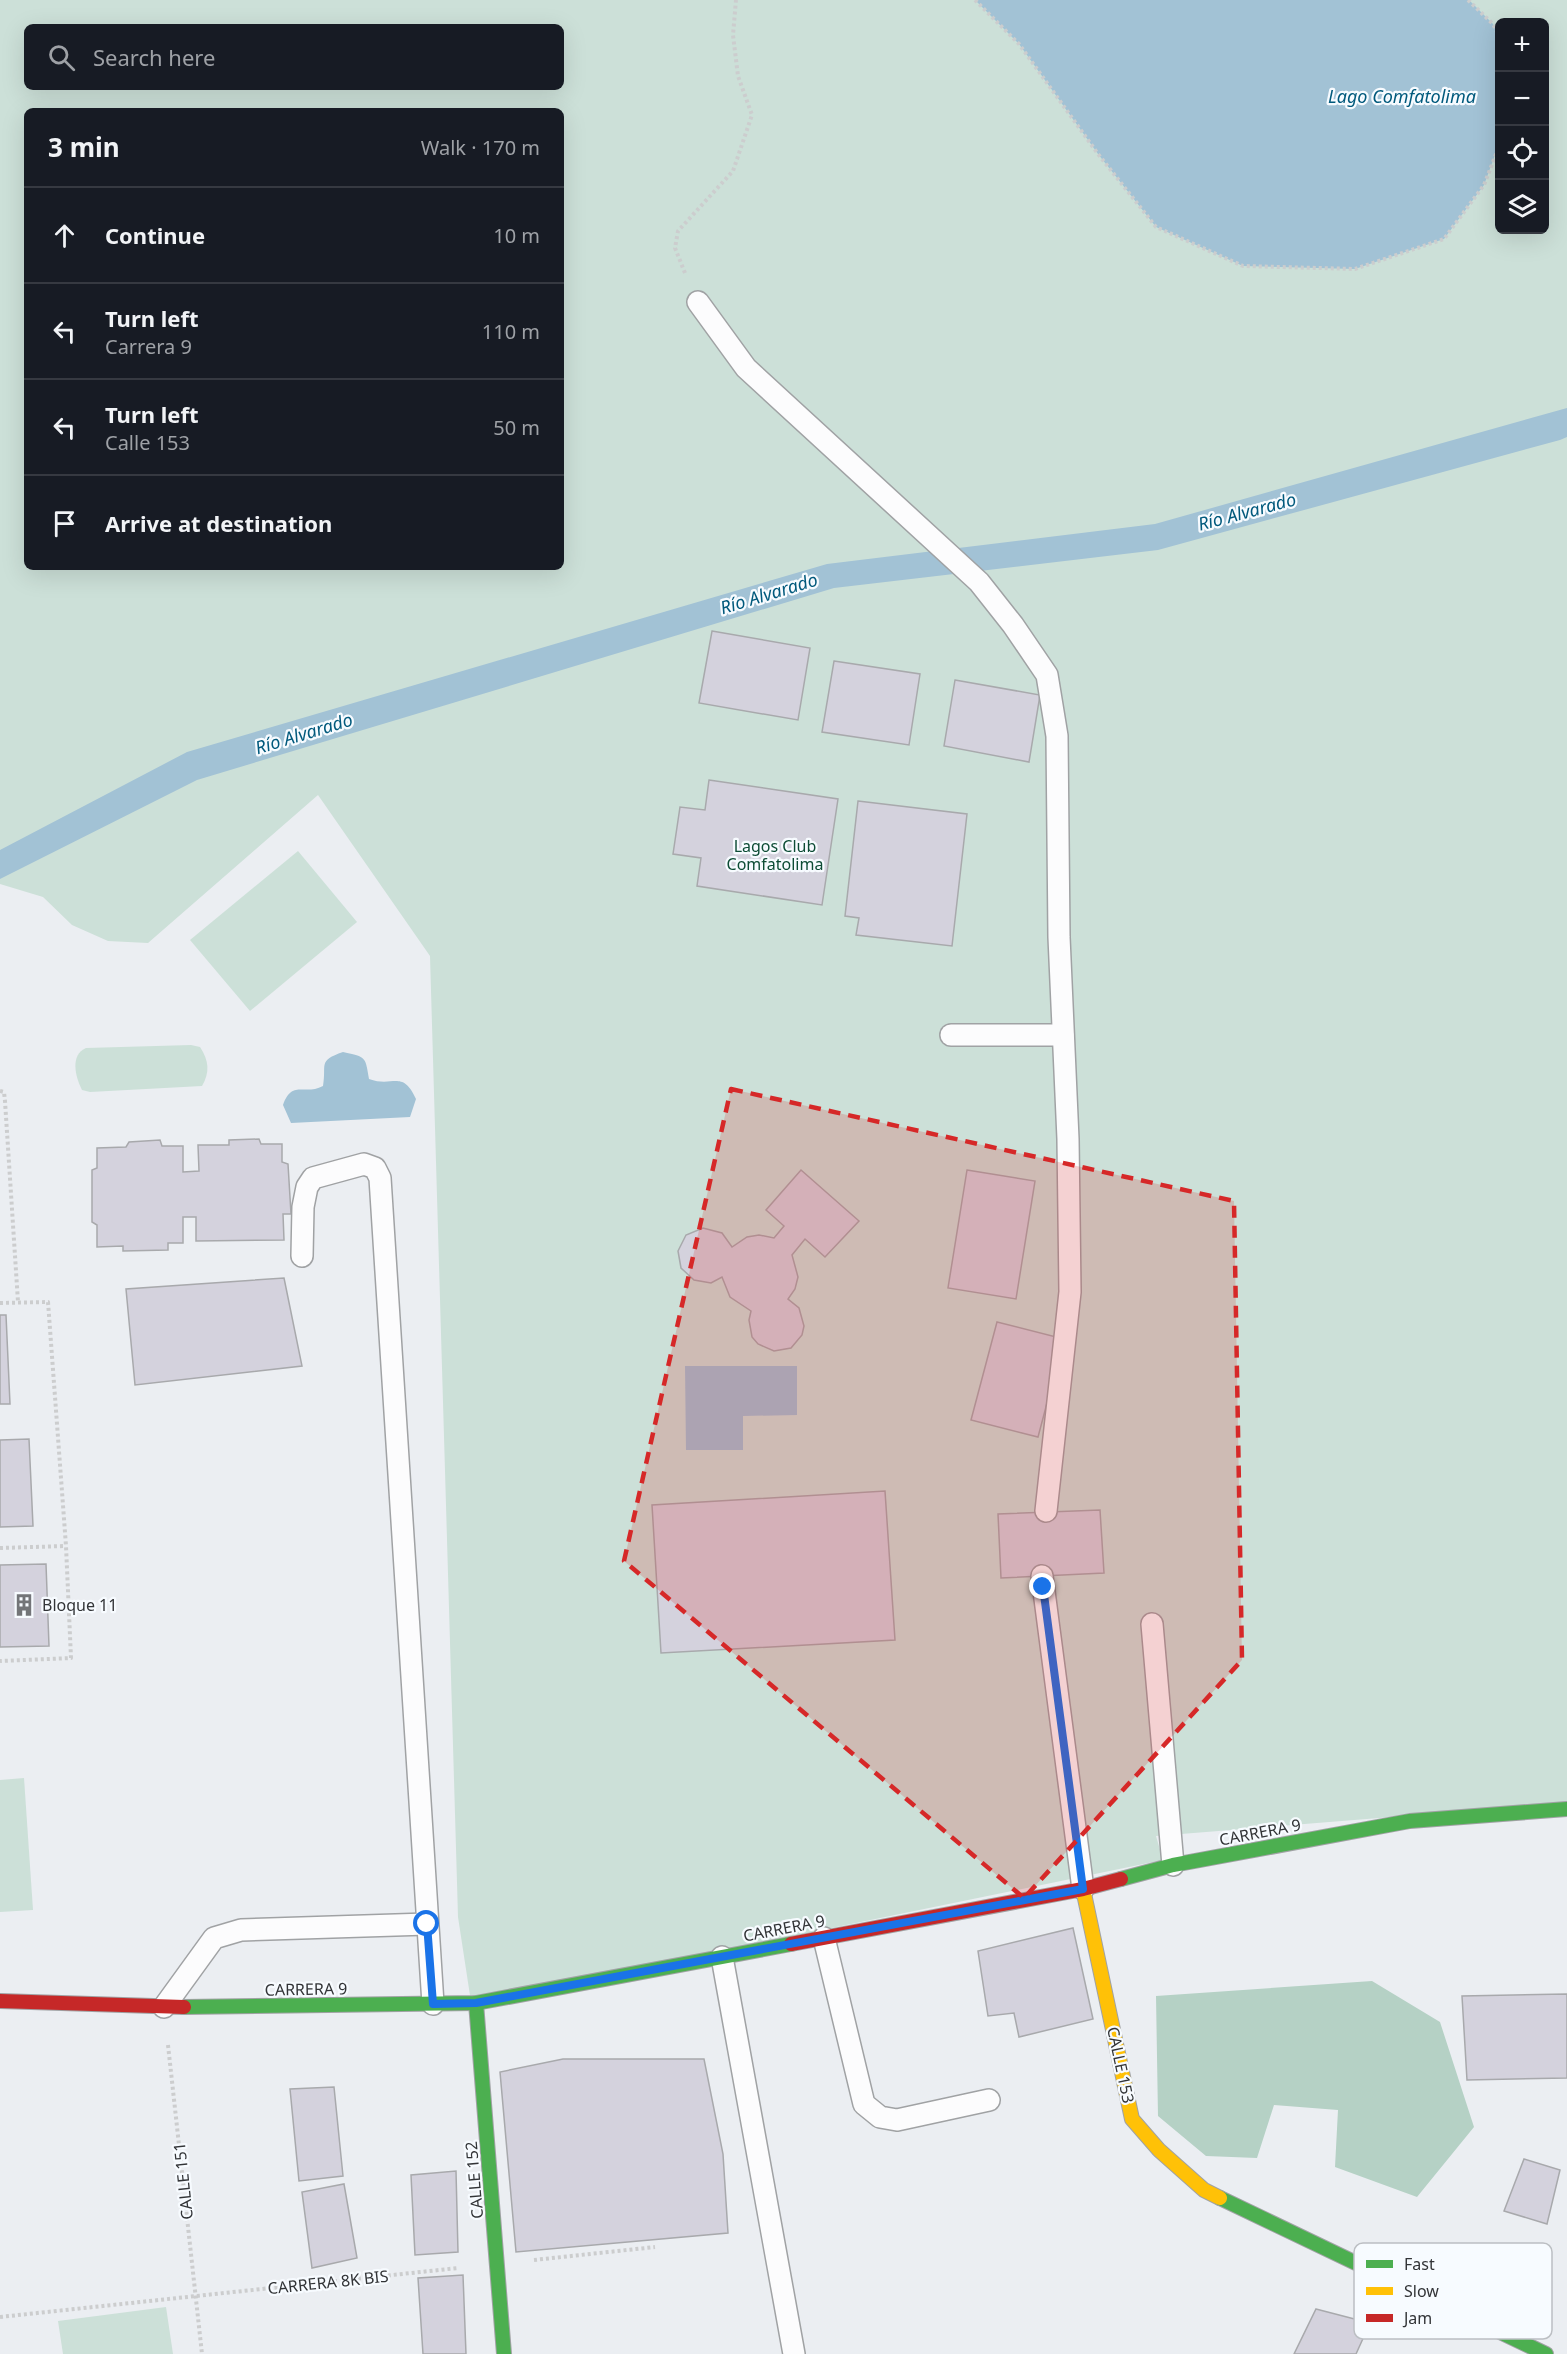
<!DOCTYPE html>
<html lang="en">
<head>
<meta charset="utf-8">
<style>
	:root { --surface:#171b24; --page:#242831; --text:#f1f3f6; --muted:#9ea1a6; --line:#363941 }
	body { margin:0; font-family:"Noto Sans",sans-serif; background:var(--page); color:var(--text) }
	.controls { position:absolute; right:18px; top:18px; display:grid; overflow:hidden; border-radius:9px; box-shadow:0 6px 24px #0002 }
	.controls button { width:54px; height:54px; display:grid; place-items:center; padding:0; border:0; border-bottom:2px solid var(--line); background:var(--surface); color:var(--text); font:30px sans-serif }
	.stop { position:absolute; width:18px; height:18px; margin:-14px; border:4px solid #1a73e8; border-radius:50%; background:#fff }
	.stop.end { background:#1a73e8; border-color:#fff; box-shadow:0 2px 6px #0008 }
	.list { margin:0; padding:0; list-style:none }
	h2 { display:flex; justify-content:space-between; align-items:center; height:78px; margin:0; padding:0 24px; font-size:26px }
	h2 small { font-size:20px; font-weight:400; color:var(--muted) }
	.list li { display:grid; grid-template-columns:39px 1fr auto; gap:18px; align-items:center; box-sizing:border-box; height:96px; padding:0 24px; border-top:2px solid var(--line) }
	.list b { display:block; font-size:22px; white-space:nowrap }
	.list p { margin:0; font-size:20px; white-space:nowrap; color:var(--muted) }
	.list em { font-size:20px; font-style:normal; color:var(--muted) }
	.icon { flex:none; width:33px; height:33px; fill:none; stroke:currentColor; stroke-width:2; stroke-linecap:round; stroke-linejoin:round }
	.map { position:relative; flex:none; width:1567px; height:2354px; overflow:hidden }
	.search { position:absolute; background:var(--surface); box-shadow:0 6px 24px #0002; left:24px; top:24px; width:540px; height:66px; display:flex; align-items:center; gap:15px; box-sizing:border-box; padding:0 21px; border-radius:9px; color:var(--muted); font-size:22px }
	.panel { position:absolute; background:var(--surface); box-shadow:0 6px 24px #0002; left:24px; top:108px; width:540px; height:462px; border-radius:9px }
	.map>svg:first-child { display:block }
</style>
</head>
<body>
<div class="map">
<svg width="1567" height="2354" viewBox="0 0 1567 2354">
	<rect width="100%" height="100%" fill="#ebeef2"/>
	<g fill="#cce0d8" fill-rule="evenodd">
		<path d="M0,0H1567V1803L1156,1836L1163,1860L471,2002L458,1917L430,956L318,795L148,943L108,941L72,925L43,897L0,884ZM1500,22H1544V230H1500ZM27,27H561V87H27ZM27,111H561V567H27Z"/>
		<path d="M298,851L357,922L250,1011L190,940Z"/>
		<path d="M191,1045L200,1047C209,1061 210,1072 202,1086L90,1092L82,1090C75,1076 70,1055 86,1048Z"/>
		<path d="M24,1778L33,1910L0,1912V1780Z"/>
		<path d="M166,2307L173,2354H63L58,2321Z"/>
	</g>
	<path fill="#b5d1c5" d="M1372,1981L1440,2022L1474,2127L1417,2197L1335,2167L1338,2110L1274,2105L1257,2158L1206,2156L1158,2116L1156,1996Z"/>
	<g fill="#a2c2d5">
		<path d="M975,0H1469L1493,24L1499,38V144L1484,185L1444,239L1355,269L1243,266L1156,227L1098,154L1019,44Z"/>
		<path d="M1567,408V437L1560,440L1158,550L834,588L197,780L0,879V850L187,752L827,564L1155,524Z"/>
		<path d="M343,1052C367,1057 365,1057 369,1079C393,1088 402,1069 416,1099L410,1117L291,1123L283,1105C292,1079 305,1096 323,1086C327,1064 317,1061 343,1052Z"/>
		<path d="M685,1366H797V1415L743,1416V1450H686Z"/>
	</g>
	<g fill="#d4d2dd" stroke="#a8a9ac" stroke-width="1.5">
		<path d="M712,631L810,648L798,720L699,703Z"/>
		<path d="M834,661L920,674L909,745L822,732Z"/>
		<path d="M955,680L1040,695L1029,762L944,746Z"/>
		<path d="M709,780L838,799L822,905L697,886L701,858L673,854L680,807L705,810Z"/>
		<path d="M858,801L967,814L952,946L856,935L859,918L845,916Z"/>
		<path d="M259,1139L261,1144H282V1162L288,1164L291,1214H283L284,1240L196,1241V1217H183V1243H168V1250L123,1251V1246L97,1247V1225L92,1222V1170L97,1168V1148L126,1147L129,1142L160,1140L162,1146H183V1172L199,1171L198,1145H229V1140Z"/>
		<path d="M801,1170L859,1221L825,1257L805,1239L792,1255L798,1277L795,1289L788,1299L799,1308L804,1326L802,1335L791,1348L774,1351L758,1344L752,1337L749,1320L751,1311L730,1297L722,1277L711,1283L694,1280L681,1268L678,1251L686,1235L703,1228L722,1233L732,1247L747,1237L759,1235L774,1238L784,1226L766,1210Z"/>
		<path d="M967,1170L1035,1181L1016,1299L948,1288Z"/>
		<path d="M284,1278L302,1366L135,1385L126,1289Z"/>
		<path d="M0,1315H6L10,1404H0Z"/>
		<path d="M997,1322L1064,1339L1038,1437L971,1420Z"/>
		<path d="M29,1439L33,1526L0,1527V1440Z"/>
		<path d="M885,1491L895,1640L661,1653L652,1505Z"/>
		<path d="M1100,1510L1104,1573L1001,1578L998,1514Z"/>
		<path d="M46,1564L49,1646L0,1647V1565Z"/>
		<path d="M1073,1928L1093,2019L1019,2037L1014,2013L988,2016L978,1951Z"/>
		<path d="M1567,1994V2078L1467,2080L1462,1996Z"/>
		<path d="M563,2059H704L723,2154L728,2233L516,2252L500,2072Z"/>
		<path d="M334,2087L343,2176L299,2181L290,2089Z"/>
		<path d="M1524,2159L1560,2170L1547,2224L1504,2211Z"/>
		<path d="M456,2171L458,2252L415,2255L411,2175Z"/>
		<path d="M344,2184L357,2258L312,2268L302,2192Z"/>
		<path d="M463,2275L466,2354H423L418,2278Z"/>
		<path d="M1316,2309L1370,2323L1356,2354H1294Z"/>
	</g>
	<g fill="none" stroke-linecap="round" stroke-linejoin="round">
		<g stroke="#a0a2a4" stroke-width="24">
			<g id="lane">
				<path d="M698,302L746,368L979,582L1013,625L1047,675L1057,736L1059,937L1068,1139L1070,1292L1046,1511"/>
				<path d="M951,1035H1063"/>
				<path d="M302,1256L303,1207L307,1187L313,1178L364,1164L375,1168L380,1178L433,2004"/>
				<path d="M1042,1576L1083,1889"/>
				<path d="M1152,1624L1173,1865"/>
				<path d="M824,1938L864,2104L880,2117L897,2120L989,2100"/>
				<path d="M722,1957L794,2354"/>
				<path d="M164,2007L214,1938L241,1930L427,1924"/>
			</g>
		</g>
		<g stroke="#a0a2a4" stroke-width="16">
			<g id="fast">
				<path d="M1121,1879L1173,1865L1410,1821L1567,1809"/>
				<path d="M476,2003L504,2354"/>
				<path d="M184,2007L476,2003L791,1944"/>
				<path d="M1220,2198L1546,2354"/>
			</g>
		</g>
		<g stroke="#a0a2a4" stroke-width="16">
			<path id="slow" d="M1083,1889L1132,2119L1159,2150L1204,2190L1220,2198"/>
		</g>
		<g stroke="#a0a2a4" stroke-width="16">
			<g id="jam">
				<path d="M791,1944L1083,1889L1121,1879"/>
				<path d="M0,2001L184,2007"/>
			</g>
		</g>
		<g stroke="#cccdce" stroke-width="4" stroke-dasharray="3 3" stroke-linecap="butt">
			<path d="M975,0L1019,44L1098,154L1156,227L1243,266L1355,269L1444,239L1484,185L1500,144"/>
			<path d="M1468,0L1493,24L1500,38"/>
			<path d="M685,273L675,248L678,231L733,171L752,115L738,76L733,35L736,0"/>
			<path d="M0,1091L4,1092L5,1101L18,1302"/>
			<path d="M0,1303L48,1302L66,1546L71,1658L0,1661"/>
			<path d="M0,1548L66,1546"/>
			<path d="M168,2045L202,2354"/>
			<path d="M534,2260L655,2247"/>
			<path d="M0,2317L458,2268"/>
		</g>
		<use href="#lane" stroke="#fcfcfd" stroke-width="21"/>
		<use href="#fast" stroke="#4caf50" stroke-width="14"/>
		<use href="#slow" stroke="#ffc107" stroke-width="14"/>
		<use href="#jam" stroke="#c62828" stroke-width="14"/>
	</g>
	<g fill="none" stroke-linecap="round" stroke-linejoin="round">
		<path stroke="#1a73e8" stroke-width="8" d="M427,1924L433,2004L476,2003L1083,1889L1043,1587"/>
	</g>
	<path fill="#d62828" fill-opacity="0.2" stroke="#d62828" stroke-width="4.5" stroke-dasharray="12 8" stroke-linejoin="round" d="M731,1089L1234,1201L1242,1660L1024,1898L624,1561Z"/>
	<defs>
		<g id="building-bare" transform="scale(1.8)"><path d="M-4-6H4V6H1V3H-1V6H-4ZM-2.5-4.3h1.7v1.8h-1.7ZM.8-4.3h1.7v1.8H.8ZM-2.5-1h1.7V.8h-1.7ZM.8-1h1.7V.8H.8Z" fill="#737578" stroke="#f7fbff" stroke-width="2.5" paint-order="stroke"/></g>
	</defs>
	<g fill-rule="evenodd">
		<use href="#building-bare" x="24" y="1605"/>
	</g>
	<g text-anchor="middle" stroke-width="4.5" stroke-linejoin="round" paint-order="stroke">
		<g font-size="16" fill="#0d4c35" stroke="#f7fbff">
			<text x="775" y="852">Lagos Club<tspan x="775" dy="18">Comfatolima</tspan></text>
		</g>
		<g font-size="16" fill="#323437" stroke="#f7fbff" text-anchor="start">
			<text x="42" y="1611">Bloque 11</text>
		</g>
		<g font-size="16" fill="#323437" stroke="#f7fbff">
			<text transform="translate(1260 1832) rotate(-11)" y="6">CARRERA 9</text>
			<text transform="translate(784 1928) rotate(-11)" y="6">CARRERA 9</text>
			<text transform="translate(306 1989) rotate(-1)" y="6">CARRERA 9</text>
			<text transform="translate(1121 2065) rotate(78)" y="6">CALLE 153</text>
			<text transform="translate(474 2180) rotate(-95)" y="6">CALLE 152</text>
			<text transform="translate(183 2181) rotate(-96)" y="6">CALLE 151</text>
			<text transform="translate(328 2282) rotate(-6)" y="6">CARRERA 8K BIS</text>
		</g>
		<g font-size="18" font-style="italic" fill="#00597c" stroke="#f7fbff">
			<text x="1402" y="103">Lago Comfatolima</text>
			<text transform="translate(1247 512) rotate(-15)" y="6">Río Alvarado</text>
			<text transform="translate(769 594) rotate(-17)" y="6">Río Alvarado</text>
			<text transform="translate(304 734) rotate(-17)" y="6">Río Alvarado</text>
		</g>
	</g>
	<rect x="1354" y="2243" width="198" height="96" rx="9" fill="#f7fbff" stroke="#bcbfc3" stroke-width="1.5"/>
	<rect x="1366" y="2260" width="27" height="8" fill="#4caf50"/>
	<rect x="1366" y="2287" width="27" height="8" fill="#ffc107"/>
	<rect x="1366" y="2314" width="27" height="8" fill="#c62828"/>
	<g font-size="16" fill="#323437">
		<text x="1404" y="2270">Fast</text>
		<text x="1404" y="2297">Slow</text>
		<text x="1404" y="2324">Jam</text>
	</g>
</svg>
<div class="controls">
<button>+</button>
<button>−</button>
<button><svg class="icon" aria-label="locate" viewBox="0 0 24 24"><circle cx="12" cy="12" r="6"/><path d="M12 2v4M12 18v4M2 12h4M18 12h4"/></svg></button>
<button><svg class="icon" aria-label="layers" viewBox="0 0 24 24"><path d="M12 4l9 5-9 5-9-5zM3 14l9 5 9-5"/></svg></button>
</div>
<div class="stop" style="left:427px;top:1924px"></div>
<div class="stop end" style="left:1043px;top:1587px"></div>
<div class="search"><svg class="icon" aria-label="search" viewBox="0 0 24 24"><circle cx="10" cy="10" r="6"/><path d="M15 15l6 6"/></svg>Search here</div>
<section class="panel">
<h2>3 min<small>Walk · 170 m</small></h2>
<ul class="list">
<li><svg class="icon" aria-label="ahead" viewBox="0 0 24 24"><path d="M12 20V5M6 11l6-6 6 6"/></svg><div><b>Continue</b></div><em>10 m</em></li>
<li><svg class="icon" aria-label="left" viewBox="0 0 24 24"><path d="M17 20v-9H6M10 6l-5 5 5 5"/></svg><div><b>Turn left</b><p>Carrera 9</p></div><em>110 m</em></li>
<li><svg class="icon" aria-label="left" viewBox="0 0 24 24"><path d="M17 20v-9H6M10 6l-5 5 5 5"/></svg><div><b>Turn left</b><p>Calle 153</p></div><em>50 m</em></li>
<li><svg class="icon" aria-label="arrive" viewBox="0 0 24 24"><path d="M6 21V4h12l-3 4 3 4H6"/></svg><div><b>Arrive at destination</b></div></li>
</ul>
</section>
</div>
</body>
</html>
